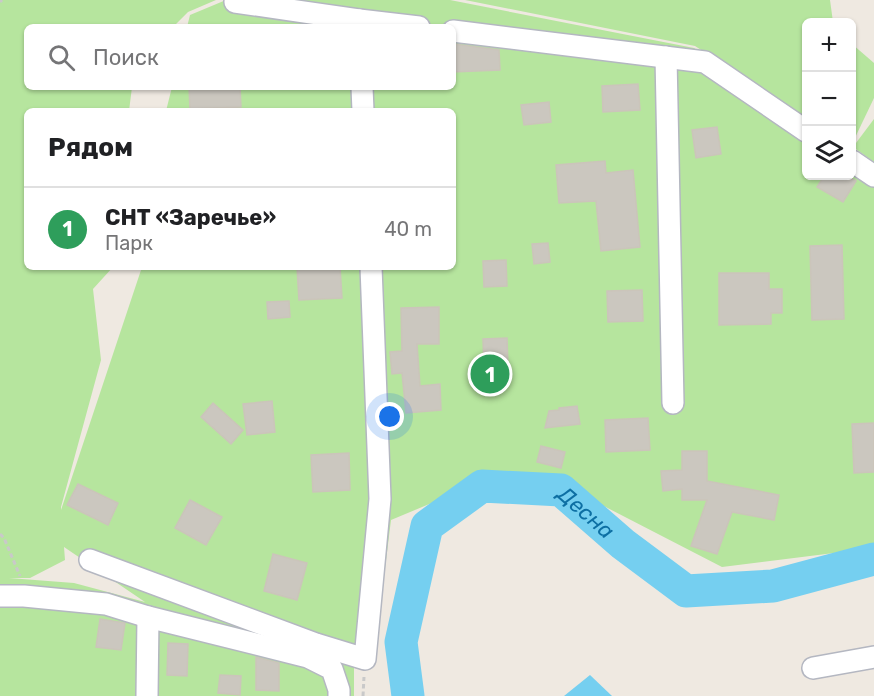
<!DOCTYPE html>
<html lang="ru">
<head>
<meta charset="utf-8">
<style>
	:root { --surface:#fff; --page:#f2f2f2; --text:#202124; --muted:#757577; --line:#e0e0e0; --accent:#1a73e8 }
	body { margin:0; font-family:Rubik,sans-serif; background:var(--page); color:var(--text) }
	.controls { position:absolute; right:18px; top:18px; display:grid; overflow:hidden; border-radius:9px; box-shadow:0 2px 4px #0004 }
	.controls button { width:54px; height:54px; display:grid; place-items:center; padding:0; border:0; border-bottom:2px solid var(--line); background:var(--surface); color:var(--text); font:30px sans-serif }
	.you { position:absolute; left:390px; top:417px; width:21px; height:21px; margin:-15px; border:4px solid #fff; border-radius:50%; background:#1a73e8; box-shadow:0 0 0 9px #1a73e833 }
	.badge { display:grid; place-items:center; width:39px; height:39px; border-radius:50%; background:var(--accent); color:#fff; font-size:20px; font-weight:700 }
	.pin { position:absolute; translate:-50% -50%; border:3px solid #fff; box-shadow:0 2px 6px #0006 }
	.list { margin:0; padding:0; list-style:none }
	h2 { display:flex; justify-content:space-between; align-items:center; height:78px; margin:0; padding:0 24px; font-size:26px }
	h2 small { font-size:20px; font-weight:400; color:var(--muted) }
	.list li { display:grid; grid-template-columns:39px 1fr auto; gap:18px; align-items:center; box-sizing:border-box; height:84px; padding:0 24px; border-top:2px solid var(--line) }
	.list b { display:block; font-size:22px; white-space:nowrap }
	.list p { margin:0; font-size:20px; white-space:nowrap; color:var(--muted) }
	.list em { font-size:20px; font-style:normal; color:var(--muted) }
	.icon { flex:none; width:33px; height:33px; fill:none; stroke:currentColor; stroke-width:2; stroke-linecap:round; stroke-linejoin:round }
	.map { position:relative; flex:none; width:874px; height:696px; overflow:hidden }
	.search { position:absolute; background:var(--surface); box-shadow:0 2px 4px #0004; left:24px; top:24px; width:432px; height:66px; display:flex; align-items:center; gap:15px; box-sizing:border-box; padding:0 21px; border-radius:9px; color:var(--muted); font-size:22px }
	.panel { position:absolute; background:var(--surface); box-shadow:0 2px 4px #0004; left:24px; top:108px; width:432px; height:162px; border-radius:9px }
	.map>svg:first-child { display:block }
</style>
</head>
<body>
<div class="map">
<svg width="874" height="696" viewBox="0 0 874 696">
	<rect width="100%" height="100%" fill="#efe9e1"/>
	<g fill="#b6e59e" fill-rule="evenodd">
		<path d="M0,0H216L188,12L173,27H27V87H132L129,111H27V267H113L93,289L101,360L61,507V510L142,267H453V111H166L172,87H453V27H187L190,15L226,0H450L694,48L806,126V176H852V157L874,172V548L722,567L563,485L482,482L391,520L373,665L354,664V696H0ZM64,547L145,602L74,583L9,578H30L65,560Z"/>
		<path d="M465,0H830L833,22H806V118L695,46Z"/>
		<path d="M852,44L874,63V98L852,144Z"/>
		<path d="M874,119V162L853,147Z"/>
	</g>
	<path fill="#75cff0" d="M590,675L612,696H564Z"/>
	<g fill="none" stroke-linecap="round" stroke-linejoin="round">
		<path stroke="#75cff0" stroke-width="33" id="s1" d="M408,696L401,642L427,526L482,486L561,490L623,544L686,591L773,586L874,559"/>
	</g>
	<g fill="#cbc7bf" stroke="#cbc5ba" stroke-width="1.5">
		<path d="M453,44L499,50L500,70L453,72Z"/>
		<path d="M638,84L640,110L603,112L602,86Z"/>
		<path d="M189,87H240L241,107L190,109Z"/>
		<path d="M549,102L551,122L524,125L521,105Z"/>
		<path d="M717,127L721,154L696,158L692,130Z"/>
		<path d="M605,161L606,173L633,170L640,247L601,251L596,201L559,203L556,165Z"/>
		<path d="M824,176H847L856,181L843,202L817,187Z"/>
		<path d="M548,243L550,262L534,264L532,244Z"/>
		<path d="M842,245L844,319L812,320L810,246Z"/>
		<path d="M506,260L507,286L484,287L483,261Z"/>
		<path d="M297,267H340L342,298L299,300Z"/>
		<path d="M719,273H769V289H782V313H771V324L719,325Z"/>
		<path d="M642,290L643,321L608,322L607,291Z"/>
		<path d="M289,301L290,317L268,319L267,302Z"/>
		<path d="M439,307V344H417L420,386L440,384L441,410L406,413L402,373L392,374L390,352L402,351L401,308Z"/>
		<path d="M507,338L508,365L484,366L483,339Z"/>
		<path d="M272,401L275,432L247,435L243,404Z"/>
		<path d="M213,403L243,430L231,444L201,417Z"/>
		<path d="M577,406L580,424L545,428L549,411L559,410V408Z"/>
		<path d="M648,418L650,450L606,452L605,420Z"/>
		<path d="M874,423V472L854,473L852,424Z"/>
		<path d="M541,446L565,452L561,468L537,462Z"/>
		<path d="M682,451H707V481L779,495L774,520L732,512L717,554L691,546L707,500H682V489L663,491L661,471L682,470Z"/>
		<path d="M349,453L350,490L313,492L311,455Z"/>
		<path d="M78,484L118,503L108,525L67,505Z"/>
		<path d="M190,500L222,517L206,545L175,528Z"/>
		<path d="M273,554L307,563L297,600L264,591Z"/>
		<path d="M100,619L125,623L121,650L96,647Z"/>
		<path d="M168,643L188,644L187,676L167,675Z"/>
		<path d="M256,657L279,663V691L256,690Z"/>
		<path d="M220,675L241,676L240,695L218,693Z"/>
	</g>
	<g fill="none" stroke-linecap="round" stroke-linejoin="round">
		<g stroke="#b4b7c1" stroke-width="24">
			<g id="minor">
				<path d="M235,2L359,20"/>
				<path d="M359,27V20L419,27"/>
				<path d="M453,31L705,62L806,131"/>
				<path d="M666,57L673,403"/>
				<path d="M362,87L363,111"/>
				<path d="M852,161L874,176"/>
				<path d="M90,560L316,644L365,659L380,499L371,267"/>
				<path d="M0,596H24L106,604L148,617"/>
				<path d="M813,668L874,657"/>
				<path d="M147,696L148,617L308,657L332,669L339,690V696"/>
			</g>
		</g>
		<g stroke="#c9c9c9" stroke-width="3" stroke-dasharray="4.5 3" stroke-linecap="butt">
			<path d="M0,2L2,0"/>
			<path d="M0,534L4,538L20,576"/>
			<path d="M363,696L364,677"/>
		</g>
		<use href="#minor" stroke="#fff" stroke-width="21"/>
	</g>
	<g text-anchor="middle" stroke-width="4.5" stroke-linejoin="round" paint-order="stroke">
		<g font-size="22" font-style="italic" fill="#0d6fa3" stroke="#fff">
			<text dy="8" stroke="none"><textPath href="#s1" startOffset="354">Десна</textPath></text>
		</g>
	</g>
</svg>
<div class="controls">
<button>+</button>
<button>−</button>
<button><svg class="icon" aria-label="layers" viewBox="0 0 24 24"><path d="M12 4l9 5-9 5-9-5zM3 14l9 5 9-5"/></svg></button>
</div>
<div class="you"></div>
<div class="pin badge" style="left:490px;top:374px;background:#2e9e5b">1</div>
<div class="search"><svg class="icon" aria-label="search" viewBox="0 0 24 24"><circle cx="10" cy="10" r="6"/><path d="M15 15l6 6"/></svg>Поиск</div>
<section class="panel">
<h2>Рядом<small></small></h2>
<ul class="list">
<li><span class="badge" style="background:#2e9e5b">1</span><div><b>СНТ «Заречье»</b><p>Парк</p></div><em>40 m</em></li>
</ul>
</section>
</div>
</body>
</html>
